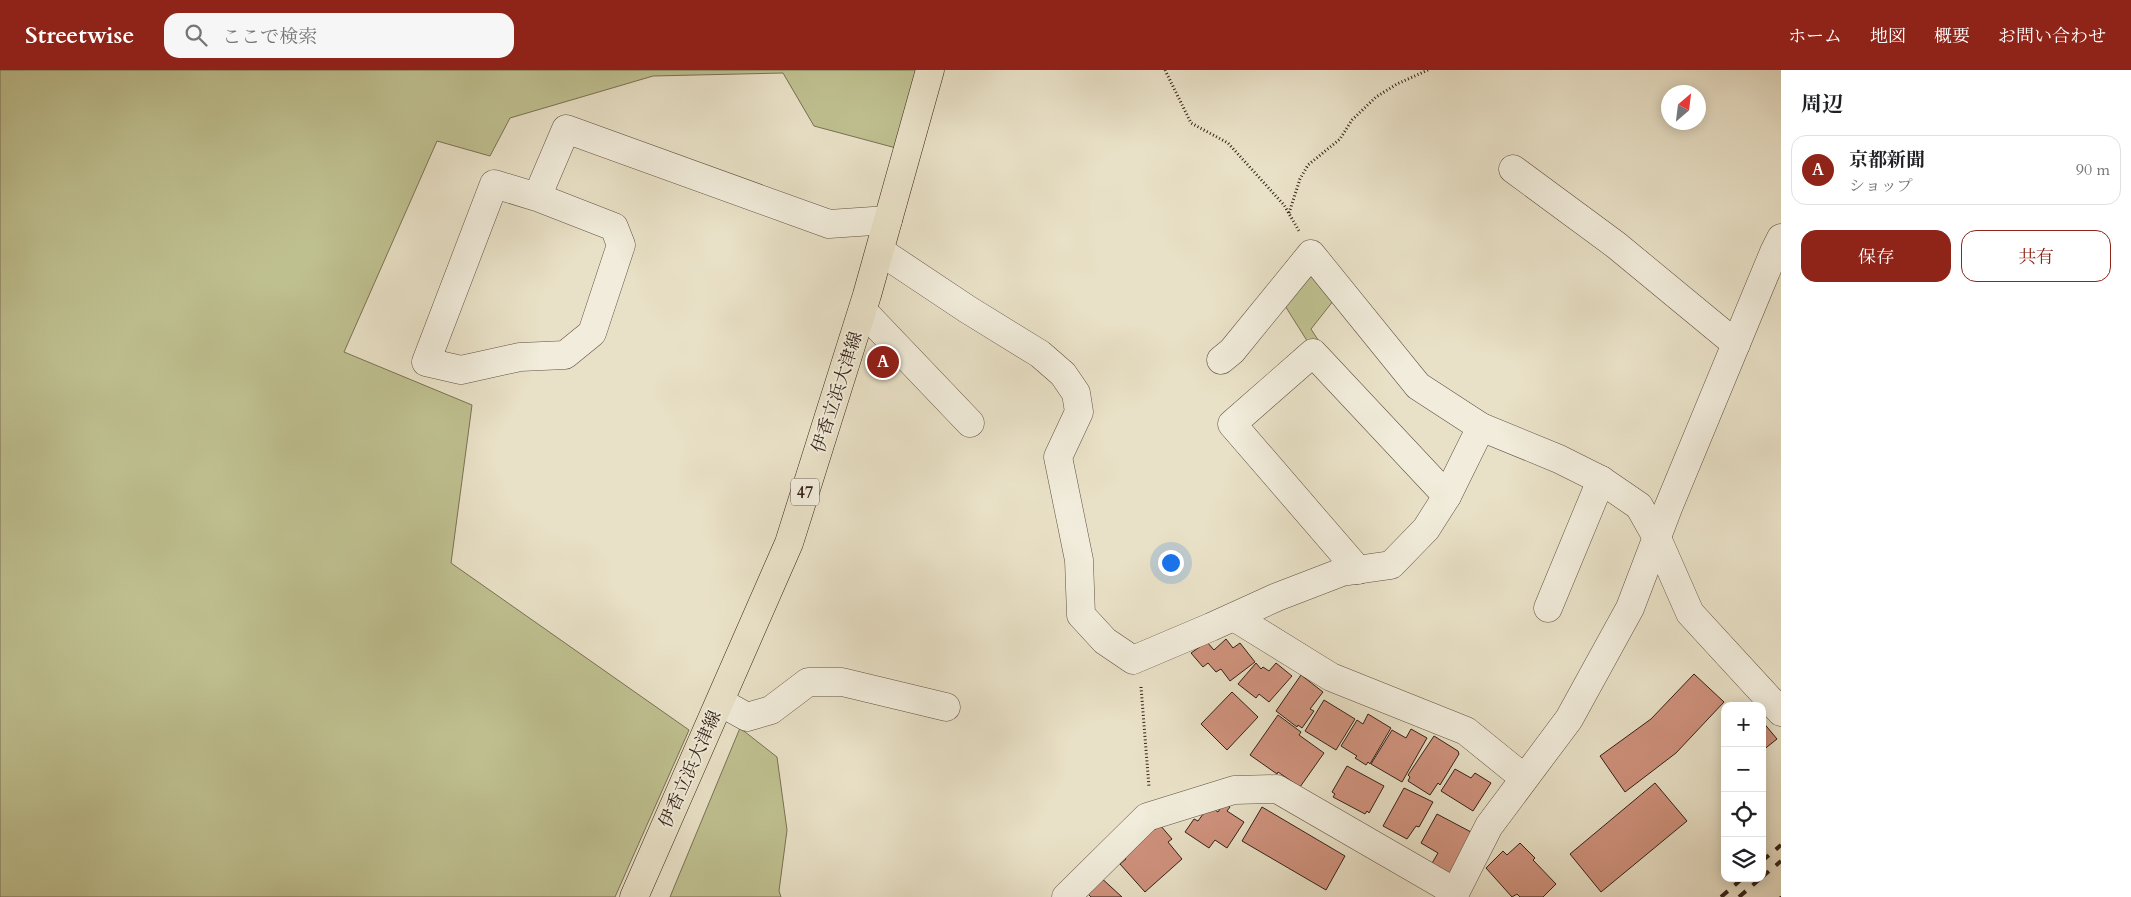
<!DOCTYPE html>
<html lang="ja">
<head>
<meta charset="utf-8">
<style>
	:root { --surface:#fff; --page:#f6f6f6; --text:#202124; --muted:#757577; --line:#e0e0e0; --accent:#8f2418 }
	body { margin:0; font-family:Cardo,"Noto Serif JP",serif; background:var(--page); color:var(--text) }
	.controls { position:absolute; right:15px; bottom:15px; display:grid; overflow:hidden; border-radius:10px; box-shadow:0 2px 12px #0003 }
	.controls button { width:45px; height:45px; display:grid; place-items:center; padding:0; border:0; border-bottom:1px solid var(--line); background:var(--surface); color:var(--text); font:25px sans-serif }
	.compass { position:absolute; left:1661px; top:15px; width:45px; height:45px; border-radius:50%; background:var(--surface); box-shadow:0 2px 12px #0003; rotate:28deg }
	.you { position:absolute; left:1170px; top:492px; width:18px; height:18px; margin:-12px; border:4px solid #fff; border-radius:50%; background:#1a73e8; box-shadow:0 0 0 8px #1a73e833 }
	.badge { display:grid; place-items:center; width:32px; height:32px; border-radius:50%; background:var(--accent); color:#fff; font-size:16px; font-weight:700 }
	.pin { position:absolute; translate:-50% -50%; border:2px solid #fff; box-shadow:0 1px 5px #0006 }
	.list { margin:0; padding:0; list-style:none }
	h2 { display:flex; justify-content:space-between; align-items:center; height:65px; margin:0; padding:0 20px; font-size:21px }
	h2 small { font-size:16px; font-weight:400; color:var(--muted) }
	.list li { display:grid; grid-template-columns:32px 1fr auto; gap:15px; align-items:center; box-sizing:border-box; height:70px; margin:0 10px 10px; padding:0 10px; border:1px solid var(--line); border-radius:15px }
	.list b { display:block; font-size:19px; white-space:nowrap }
	.list p { margin:0; font-size:16px; white-space:nowrap; color:var(--muted) }
	.list em { font-size:16px; font-style:normal; color:var(--muted) }
	.actions { display:flex; gap:10px; padding:15px 20px }
	.actions a { flex:1; padding:11px 0; border:1px solid var(--accent); border-radius:15px; text-align:center; font-size:18px; color:var(--accent) }
	.actions .main { background:var(--accent); color:#fff }
	.icon { flex:none; width:28px; height:28px; fill:none; stroke:currentColor; stroke-width:2; stroke-linecap:round; stroke-linejoin:round }
	.map { position:relative; flex:none; width:1781px; height:827px; overflow:hidden }
	header { display:flex; align-items:center; gap:30px; box-sizing:border-box; height:70px; padding:0 25px; background:var(--accent); color:#fff }
	header strong { font-size:24px }
	nav { display:flex; gap:28px; margin-inline-start:auto; font-size:18px }
	.search { width:350px; height:45px; background:var(--page); display:flex; align-items:center; gap:12px; box-sizing:border-box; padding:0 18px; border-radius:15px; color:var(--muted); font-size:19px }
	main { display:flex }
	aside { flex:1; background:var(--surface) }
	.map>svg:first-child { display:block }
</style>
</head>
<body>
<header>
<strong>Streetwise</strong>
<div class="search"><svg class="icon" aria-label="search" viewBox="0 0 24 24"><circle cx="10" cy="10" r="6"/><path d="M15 15l6 6"/></svg>ここで検索</div>
<nav><a>ホーム</a><a>地図</a><a>概要</a><a>お問い合わせ</a></nav>
</header>
<main>
<div class="map">
<svg width="1781" height="827" viewBox="0 0 1781 827">
	<rect width="100%" height="100%" fill="#e9e1c7"/>
	<filter id="stains"><feTurbulence type="fractalNoise" baseFrequency=".004" numOctaves="4"/><feColorMatrix values="0 0 0 0 .2 0 0 0 0 .09 0 0 0 0 .02 0 0 0 .5 -.17"/></filter>
	<radialGradient id="worn" r=".72"><stop offset=".6" stop-color="#630" stop-opacity="0"/><stop offset="1" stop-color="#630" stop-opacity=".3"/></radialGradient>
	<g fill="#bfc090" stroke="#7a7054">
		<path d="M0,0H916L896,78L814,56L783,3L653,6L510,48L490,86L437,71L344,282L472,335L451,493L689,660L615,827H0Z"/>
		<path d="M1312,197L1337,226L1311,259L1320,273L1311,277L1282,231Z"/>
		<path d="M740,658L777,687L787,760L779,821L781,827H670Z"/>
	</g>
	<g fill="#cf927d" stroke="#342017">
		<path d="M1226,569L1233,578L1240,573L1255,592L1230,611L1221,599L1216,602L1208,593L1203,597L1191,583L1207,572L1214,580Z"/>
		<path d="M1256,593L1261,599L1263,597L1269,601L1276,593L1292,606L1269,632L1259,624L1256,628L1238,614Z"/>
		<path d="M1694,604L1724,632L1676,683L1625,722L1600,686L1651,649Z"/>
		<path d="M1301,605L1323,622L1310,639L1314,641L1302,658L1298,655L1297,657L1276,641Z"/>
		<path d="M1232,622L1258,647L1227,680L1201,654Z"/>
		<path d="M1324,630L1355,649L1336,680L1305,661Z"/>
		<path d="M1368,644L1391,658L1370,694L1368,692L1366,695L1355,688L1357,686L1341,676L1357,650L1363,654Z"/>
		<path d="M1278,645L1301,662L1299,665L1324,683L1300,717L1278,702L1277,704L1250,685Z"/>
		<path d="M1762,651L1777,669L1762,681Z"/>
		<path d="M1411,659L1427,668L1402,712L1371,694L1392,660L1406,668Z"/>
		<path d="M1434,666L1458,681L1459,684L1440,715L1438,713L1430,725L1408,711L1410,707L1408,705Z"/>
		<path d="M1347,696L1384,716L1369,743L1367,741L1365,744L1333,727L1335,724L1332,722Z"/>
		<path d="M1455,699L1471,708L1475,703L1491,713L1473,741L1441,721Z"/>
		<path d="M1655,713L1687,751L1601,822L1570,784Z"/>
		<path d="M1404,718L1433,732L1419,757L1416,756L1407,769L1383,756Z"/>
		<path d="M1224,733L1230,737L1227,741L1244,752L1227,778L1215,770L1209,778L1185,762L1194,749L1198,751L1209,736L1218,742Z"/>
		<path d="M1262,737L1345,786L1326,820L1242,771Z"/>
		<path d="M1437,744L1471,762L1453,808L1431,795L1438,783L1421,773Z"/>
		<path d="M1160,755L1172,769L1168,772L1182,789L1145,822L1120,794L1126,789L1123,785L1153,758L1156,759Z"/>
		<path d="M1520,773L1535,788L1533,790L1556,814L1543,827H1520L1517,824L1512,827L1486,798L1503,781L1507,785Z"/>
		<path d="M1098,805L1122,827H1091L1084,820Z"/>
	</g>
	<g fill="none" stroke-linecap="round" stroke-linejoin="round">
		<g stroke="#615043" stroke-width="29">
			<g id="minor">
				<path d="M1513,99L1616,175L1736,274"/>
				<path d="M537,127L494,114L426,292L461,300L520,287L565,285L592,263L621,175L614,157L537,127L566,59L829,154L888,150"/>
				<path d="M880,181L967,239L1040,284L1063,304L1076,323L1079,342L1058,387L1079,490L1081,545L1105,571L1133,590L1211,557L1277,527L1342,502L1391,495L1426,459L1447,426L1481,357"/>
				<path d="M863,241L970,353"/>
				<path d="M1221,290L1232,281L1311,184L1418,316L1481,357L1559,389L1601,410L1639,436L1657,468L1690,543L1781,642"/>
				<path d="M1358,500L1232,354L1313,283L1447,426"/>
				<path d="M1548,538L1601,410"/>
				<path d="M1234,547L1331,607L1466,661L1524,708"/>
				<path d="M720,632L747,647L771,640L808,612H842L946,637"/>
				<path d="M1066,827L1147,747L1234,720L1277,719L1455,822"/>
				<path d="M1453,827L1489,756L1569,649L1630,538L1668,438L1774,182L1781,168"/>
			</g>
		</g>
		<g stroke="#342017" stroke-width="29">
			<path id="primary" d="M634,827L789,473L867,225L930,0"/>
		</g>
		<g stroke="#342017" stroke-width="3" stroke-dasharray="1 2.5" stroke-linecap="butt">
			<path d="M1165,0L1191,53L1228,73L1284,135L1299,161"/>
			<path d="M1289,143L1300,109L1308,95L1340,69L1352,50L1376,27L1397,14L1428,0"/>
			<path d="M1141,617L1149,717"/>
			<path d="M1781,827V826"/>
		</g>
		<use href="#minor" stroke="#f1ecdb" stroke-width="28"/>
		<use href="#primary" stroke="#e9e1c7" stroke-width="28"/>
		<g stroke="#342017" stroke-width="4" stroke-dasharray="9 9" stroke-linecap="butt">
			<path d="M1762,791L1781,775"/>
			<path d="M1762,807L1781,791"/>
			<path d="M1721,827L1743,808"/>
			<path d="M1739,827L1761,808"/>
		</g>
	</g>
	<g text-anchor="middle" stroke-width="4" stroke-linejoin="round" paint-order="stroke">
		<rect fill="#f1ecdb" stroke="#6d5d52" stroke-width="1" x="791" y="408.5" width="28" height="27" rx="4"/>
		<g font-size="16" font-weight="bold" fill="#342017">
			<text x="805" y="428">47</text>
		</g>
		<g font-size="18" fill="#342017" stroke="#f1ecdb">
			<text transform="translate(837 322) rotate(-72)" y="6">伊香立浜大津線</text>
			<text transform="translate(690 699) rotate(-66)" y="6">伊香立浜大津線</text>
		</g>
	</g>
	<rect width="100%" height="100%" filter="url(#stains)"/>
	<rect width="100%" height="100%" fill="url(#worn)"/>
</svg>
<div class="controls">
<button>+</button>
<button>−</button>
<button><svg class="icon" aria-label="locate" viewBox="0 0 24 24"><circle cx="12" cy="12" r="6"/><path d="M12 2v4M12 18v4M2 12h4M18 12h4"/></svg></button>
<button><svg class="icon" aria-label="layers" viewBox="0 0 24 24"><path d="M12 4l9 5-9 5-9-5zM3 14l9 5 9-5"/></svg></button>
</div>
<svg class="compass" viewBox="-18 -18 36 36"><path d="M0-13l5 13h-10z" fill="#e53935"/><path d="M0 13l5-13h-10z" fill="#757577"/></svg>
<div class="you"></div>
<div class="pin badge" style="left:883px;top:292px">A</div>
</div>
<aside>
<h2>周辺<small></small></h2>
<ul class="list">
<li><span class="badge">A</span><div><b>京都新聞</b><p>ショップ</p></div><em>90 m</em></li>
</ul>
<div class="actions"><a class="main">保存</a><a>共有</a></div>
</aside>
</main>
</body>
</html>
